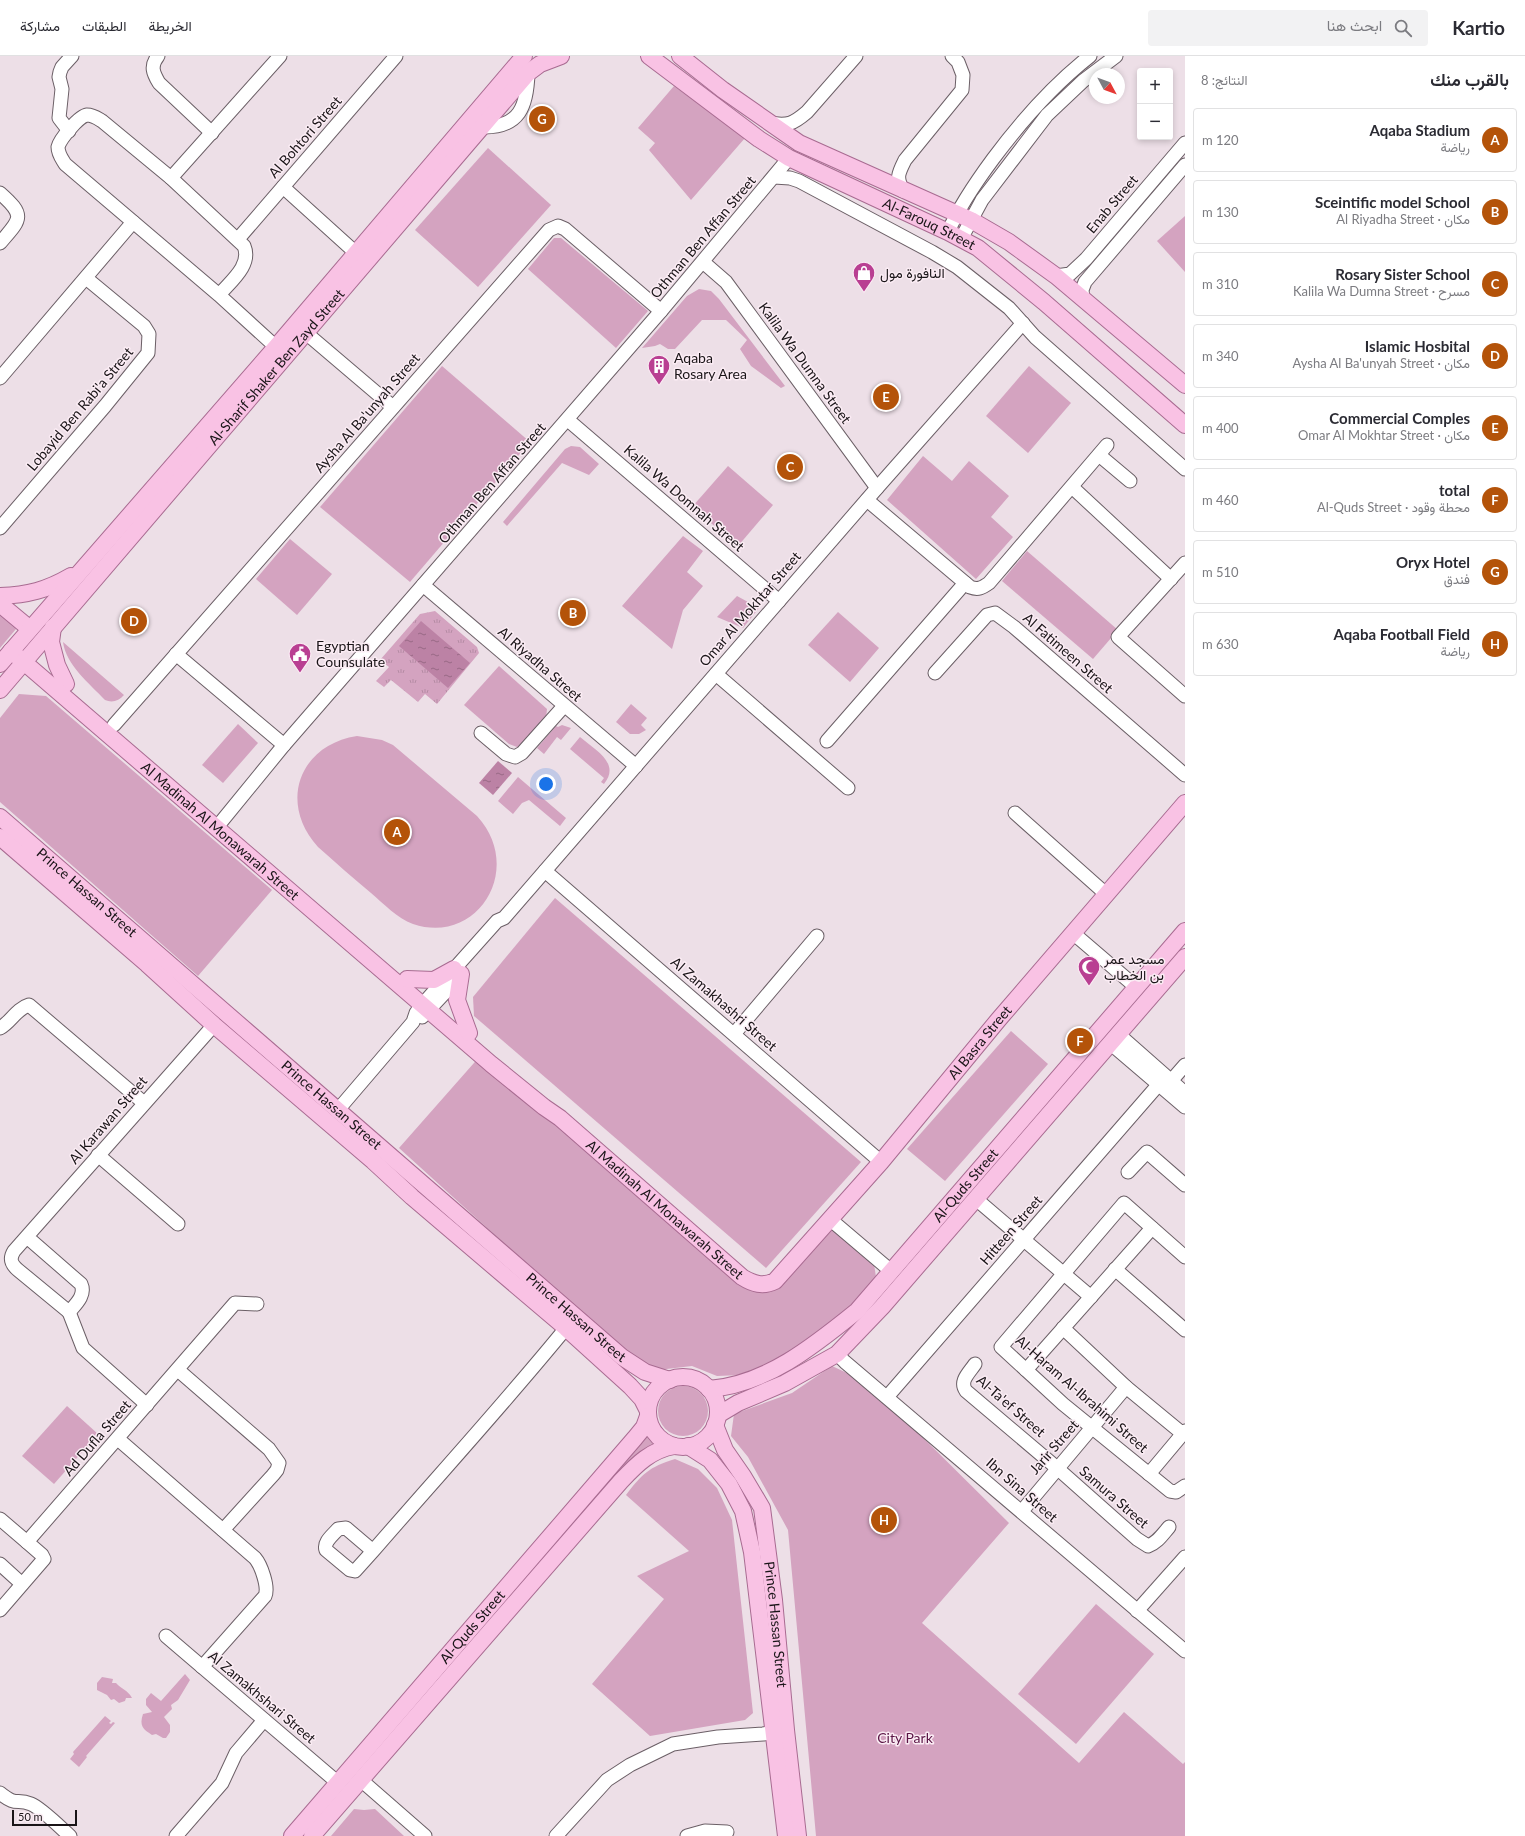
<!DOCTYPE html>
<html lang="ar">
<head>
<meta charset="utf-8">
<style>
	:root { --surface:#fff; --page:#f2f2f3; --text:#2b2b33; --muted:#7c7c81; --line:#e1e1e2; --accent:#b45309 }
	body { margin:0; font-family:Lato,Vazirmatn,sans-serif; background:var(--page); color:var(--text); direction:rtl }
	.controls { position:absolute; right:12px; top:12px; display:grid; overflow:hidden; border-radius:4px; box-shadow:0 2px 6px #0003 }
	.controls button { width:36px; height:36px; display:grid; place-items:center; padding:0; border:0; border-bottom:1px solid var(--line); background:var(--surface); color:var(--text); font:20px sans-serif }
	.compass { position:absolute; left:1089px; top:12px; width:36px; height:36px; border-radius:50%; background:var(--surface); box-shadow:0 2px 6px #0003; rotate:131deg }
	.scale { position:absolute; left:12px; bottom:10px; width:65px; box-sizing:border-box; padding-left:4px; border:2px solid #191417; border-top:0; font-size:11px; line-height:14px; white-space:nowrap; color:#191417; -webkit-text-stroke:3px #fbecf4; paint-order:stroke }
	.you { position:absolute; left:546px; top:728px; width:14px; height:14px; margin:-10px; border:3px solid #fff; border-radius:50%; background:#1a73e8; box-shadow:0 0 0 6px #1a73e833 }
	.badge { display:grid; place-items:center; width:26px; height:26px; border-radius:50%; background:var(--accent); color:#fff; font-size:13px; font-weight:700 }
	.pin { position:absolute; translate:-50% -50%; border:2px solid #fff; box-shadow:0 1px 4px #0006 }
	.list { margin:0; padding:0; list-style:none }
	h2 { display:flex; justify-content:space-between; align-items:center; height:52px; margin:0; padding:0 16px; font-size:17px }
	h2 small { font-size:13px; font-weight:400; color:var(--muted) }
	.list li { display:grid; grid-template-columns:26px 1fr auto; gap:12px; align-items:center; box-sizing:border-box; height:64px; margin:0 8px 8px; padding:0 8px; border:1px solid var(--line); border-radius:4px }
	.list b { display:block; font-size:15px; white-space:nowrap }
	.list p { margin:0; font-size:13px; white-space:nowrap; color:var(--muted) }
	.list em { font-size:13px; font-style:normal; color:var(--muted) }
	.icon { flex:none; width:22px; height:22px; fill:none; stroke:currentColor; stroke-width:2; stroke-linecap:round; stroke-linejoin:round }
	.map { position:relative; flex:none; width:1185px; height:1780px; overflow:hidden; direction:ltr }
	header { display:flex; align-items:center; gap:24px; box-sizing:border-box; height:56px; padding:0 20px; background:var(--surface); border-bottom:1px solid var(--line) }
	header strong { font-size:19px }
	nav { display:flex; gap:22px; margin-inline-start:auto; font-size:14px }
	.search { width:280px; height:36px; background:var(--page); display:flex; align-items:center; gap:10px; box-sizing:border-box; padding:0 14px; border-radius:4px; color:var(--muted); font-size:15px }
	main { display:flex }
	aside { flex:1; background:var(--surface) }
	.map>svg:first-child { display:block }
</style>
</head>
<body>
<header>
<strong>Kartio</strong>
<div class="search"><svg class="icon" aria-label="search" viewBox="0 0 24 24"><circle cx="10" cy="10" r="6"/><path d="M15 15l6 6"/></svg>ابحث هنا</div>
<nav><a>الخريطة</a><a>الطبقات</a><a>مشاركة</a></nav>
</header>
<main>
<aside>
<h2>بالقرب منك<small>النتائج: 8</small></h2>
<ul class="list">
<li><span class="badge">A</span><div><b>Aqaba Stadium</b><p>رياضة</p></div><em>120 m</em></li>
<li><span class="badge">B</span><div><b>Sceintific model School</b><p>مكان · Al Riyadha Street</p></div><em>130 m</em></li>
<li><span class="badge">C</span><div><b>Rosary Sister School</b><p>مسرح · Kalila Wa Dumna Street</p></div><em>310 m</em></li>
<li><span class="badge">D</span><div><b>Islamic Hosbital</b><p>مكان · Aysha Al Ba'unyah Street</p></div><em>340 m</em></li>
<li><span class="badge">E</span><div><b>Commercial Comples</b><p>مكان · Omar Al Mokhtar Street</p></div><em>400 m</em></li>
<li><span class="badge">F</span><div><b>total</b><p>محطة وقود · Al-Quds Street</p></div><em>460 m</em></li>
<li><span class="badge">G</span><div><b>Oryx Hotel</b><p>فندق</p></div><em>510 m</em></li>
<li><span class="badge">H</span><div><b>Aqaba Football Field</b><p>رياضة</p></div><em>630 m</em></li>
</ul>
</aside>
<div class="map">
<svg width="1185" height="1780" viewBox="0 0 1185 1780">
	<defs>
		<pattern id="grass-tufts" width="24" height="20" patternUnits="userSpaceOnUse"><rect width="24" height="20" fill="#d4a3c0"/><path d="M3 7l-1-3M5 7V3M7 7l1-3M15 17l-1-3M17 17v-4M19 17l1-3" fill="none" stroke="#b58ba4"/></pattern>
		<pattern id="water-ripples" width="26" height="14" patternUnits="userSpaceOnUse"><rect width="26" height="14" fill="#bc82a5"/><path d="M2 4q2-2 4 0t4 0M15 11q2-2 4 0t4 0" fill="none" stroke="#986985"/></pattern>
	</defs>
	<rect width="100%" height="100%" fill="#eddfe7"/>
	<path fill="url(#grass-tufts)" d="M435,555L477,591L479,597L437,648L425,638L418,646L391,624L384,631L376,625L389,611L380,604L420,558Z"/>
	<g fill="#d4a3c0">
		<path d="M674,30L745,82L691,144L649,94L655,87L638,72Z"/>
		<path d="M488,92L551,149L478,231L415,174Z"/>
		<path d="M1185,160V216L1157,185Z"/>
		<path d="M554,182H561L648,255L616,292L528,213Z"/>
		<path d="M699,233L711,235L719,243L785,330L781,332L751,310L740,293L747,284L726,264H702L675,293H668L660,288L655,290L642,292L687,240Z"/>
		<path d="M442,310L530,386L410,526L320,451Z"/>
		<path d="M1029,310L1071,347L1028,397L986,360Z"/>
		<path d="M571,390L580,391L599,408L589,419L562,407L507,470L503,466L565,393Z"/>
		<path d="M923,400L952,425L969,405L1009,440L991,461L1013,481L976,523L887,444Z"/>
		<path d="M728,410L773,449L738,490L692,451Z"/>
		<path d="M683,480L703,495L687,516L703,530L683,554L672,593L622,550Z"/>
		<path d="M290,483L332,518L297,559L256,523Z"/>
		<path d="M1027,495L1118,574L1093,603L1002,525Z"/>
		<path d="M737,540L759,552L743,572L717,561Z"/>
		<path d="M0,551L6,554L16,573L0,592Z"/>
		<path d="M838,556L879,592L850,626L808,589Z"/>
		<path d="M63,586L124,639C119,645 112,647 105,644C90,628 66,609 63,586Z"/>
		<path d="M499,610L547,653L546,662L521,690L517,691L509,688L464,649Z"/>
		<path d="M19,638L46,640L272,834L198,920L0,746V662Z"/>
		<path d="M631,648L647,662L641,669L646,674L639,678H630L616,666Z"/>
		<path d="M238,668L258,687L223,727L202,709Z"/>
		<path d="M562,669L571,672L561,684L557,681L544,698L537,692L556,670L558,671Z"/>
		<path d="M357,680L382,684L393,689L477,760C525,812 478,890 413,868C397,862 384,848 371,837C353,822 336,807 318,791C278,747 299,689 357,680Z"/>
		<path d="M580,681C595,694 621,707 604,728L601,726L604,722L570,693Z"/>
		<path d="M518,721L566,762L560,770L529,744L522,747L513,758L498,745Z"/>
		<path d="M555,842L861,1106L766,1212L474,960L473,941Z"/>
		<path d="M1011,975L1048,1008L945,1125L907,1093Z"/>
		<path d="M481,999L753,1230L776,1228L831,1172L874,1208L876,1221L856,1245L827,1273L771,1306L741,1319L717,1320L692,1310L658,1314L635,1306L399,1092Z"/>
		<path d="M832,1310L847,1317L891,1350L1009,1467L922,1567L1079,1707L1124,1656L1183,1708L1185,1706V1780H816L788,1474L748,1401L731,1380L734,1358L792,1337Z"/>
		<circle cx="683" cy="1355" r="25"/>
		<path d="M67,1350L98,1378L54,1428L22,1400Z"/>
		<path d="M646,1376L652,1384L657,1387L484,1571L512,1537L520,1523Z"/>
		<path d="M675,1403L698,1413L717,1432L732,1464L753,1657L745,1664L650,1680L592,1628L664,1543L637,1520L689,1495L626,1439C642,1418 649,1411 675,1403Z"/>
		<path d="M1096,1548L1154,1598L1076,1688L1018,1638Z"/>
		<path d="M185,1618L190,1624L178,1644L171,1649L172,1653L164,1661L170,1669V1676L166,1682H163L156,1678L152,1679C143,1673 139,1670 143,1658L152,1656L146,1649V1643L151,1637L161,1645Z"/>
		<path d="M102,1621L113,1623L112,1627H116C121,1633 128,1634 132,1642H126L125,1645L119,1647L114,1643L111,1644L107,1639L97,1634V1627Z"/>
		<path d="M105,1660L111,1665L109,1667L111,1668L113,1666L115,1667L86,1700L87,1701L79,1711L70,1703L74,1698L73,1696Z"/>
		<path d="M354,1753L364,1754L375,1753L404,1780H331Z"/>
	</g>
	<g fill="url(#water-ripples)">
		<path d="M421,565L470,607L448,632L399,590Z"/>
		<path d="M498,705L512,717L493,739L479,727Z"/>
	</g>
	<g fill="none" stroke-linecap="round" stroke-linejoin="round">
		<g stroke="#6b5f66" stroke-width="15">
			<g id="minor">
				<path d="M158,0C150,10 153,17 159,27L212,77"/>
				<path d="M769,67C788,70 793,68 807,56L856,0"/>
				<path d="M482,71C520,72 527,50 528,17"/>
				<path d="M69,75L59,62L62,33L59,21L60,16L62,11L72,0"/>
				<path d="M774,121L790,122L799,125L932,196L957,211L1009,252L1035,281L1185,413"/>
				<path d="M171,122L280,0"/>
				<path d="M283,131L356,197"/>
				<path d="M903,135C896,121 898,118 905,104L962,34L963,19L958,6L952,0"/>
				<path d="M0,137C26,160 21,163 0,187"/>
				<path d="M948,176C960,149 976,126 993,103C1022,64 1052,30 1090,0"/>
				<path d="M238,183L396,0"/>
				<path d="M961,183L982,144L1047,59L1083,25L1116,0"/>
				<path d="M703,206L726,226L877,432"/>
				<path d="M1056,220L1070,218L1086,203L1185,87"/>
				<path d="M219,239C231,225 252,209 244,190L171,122L102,65C97,62 93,59 87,59C79,60 60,83 58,91C58,98 62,103 65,108L219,239L276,291"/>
				<path d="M1083,243L1082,234L1085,226L1185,109"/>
				<path d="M306,277L393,351"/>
				<path d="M0,322L133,166"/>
				<path d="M568,364L779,545"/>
				<path d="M1099,399L1130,425"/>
				<path d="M1072,431L1171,523"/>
				<path d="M867,444L970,531C978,534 982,532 989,527L1107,389"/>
				<path d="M0,472L105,350L148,297L149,278L144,270L86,222"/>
				<path d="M1185,507L1118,581L1185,640"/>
				<path d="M423,529L636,710"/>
				<path d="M176,598L284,689"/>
				<path d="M935,617L987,559L995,557L1014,571L1185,719"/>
				<path d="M716,618L848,732"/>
				<path d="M114,669L549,174L558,170L565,173L661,255"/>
				<path d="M481,677L506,698L515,701L522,697L564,650"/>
				<path d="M827,685L965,527"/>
				<path d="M1015,757L1106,838"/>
				<path d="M217,771L284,689L661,255L789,102"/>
				<path d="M545,815L881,1106"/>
				<path d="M1073,877L1136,931"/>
				<path d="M422,961L452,929"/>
				<path d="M0,972C11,966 16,953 29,949L144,1047"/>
				<path d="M734,978L817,880"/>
				<path d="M1118,978L1185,1037"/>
				<path d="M1110,987L1185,1051"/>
				<path d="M1171,1025L1185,1009"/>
				<path d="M337,1055L413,966L416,957L422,949L497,865L504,862L877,432L1023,267"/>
				<path d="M98,1099L178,1168"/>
				<path d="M1128,1116L1147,1096L1185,1129"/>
				<path d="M976,1143L1091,1241"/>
				<path d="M831,1164L891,1215"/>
				<path d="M27,1181L81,1228C86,1239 76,1248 69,1256L18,1214C11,1208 9,1203 14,1195L214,969"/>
				<path d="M1185,1201L1124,1147L1001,1291L1063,1348L1170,1435L1176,1436L1185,1430"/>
				<path d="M1115,1213L1185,1274"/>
				<path d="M69,1256L83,1292L147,1349"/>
				<path d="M1063,1272L1126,1331L1183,1378"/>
				<path d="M837,1298L845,1306L1185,1595"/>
				<path d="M975,1308C969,1317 959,1325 966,1335L1057,1412L1137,1483L1148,1490C1158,1486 1162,1479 1169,1471"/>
				<path d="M178,1314L269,1393L279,1407L277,1414L273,1419L223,1474"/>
				<path d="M1026,1314L1152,1172"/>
				<path d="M887,1341L1159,1028"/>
				<path d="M118,1383L255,1502C261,1509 269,1531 265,1540L202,1611"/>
				<path d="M1149,1418L1185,1375"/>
				<path d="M1022,1455L1126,1331"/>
				<path d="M0,1463L27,1486"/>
				<path d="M373,1495L346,1472L338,1473C333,1479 323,1486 326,1494L350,1514L355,1515L373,1495C437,1421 504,1348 566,1272"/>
				<path d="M0,1508L22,1528"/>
				<path d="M0,1554L44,1503L42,1499L27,1486L235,1247L257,1248"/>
				<path d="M1137,1555L1185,1501"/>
				<path d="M166,1580L337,1726"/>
				<path d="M361,1724L425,1780"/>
				<path d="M0,1737C17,1751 16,1742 31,1748C41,1752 61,1772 70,1780"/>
				<path d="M176,1780L222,1727L236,1697L264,1664"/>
				<path d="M556,1780L607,1724L630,1709L673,1688L718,1681L763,1678L782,1675"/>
				<path d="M687,1780L705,1775L727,1776"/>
			</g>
		</g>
		<g stroke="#a86b91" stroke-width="18">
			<g id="major">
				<path id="s1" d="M649,0L759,83L789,102L948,176L978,192L1044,246L1185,369"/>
				<path d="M680,0L723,34L799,87L971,164L1009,186L1056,220L1185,329"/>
				<path d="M0,540C28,539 47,534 71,520"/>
				<path d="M0,548L30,573"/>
				<path d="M53,571L51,586L57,609L66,628"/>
				<path id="s2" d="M11,595L491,1008L544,1051L560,1062L742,1221C753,1228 763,1231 775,1225L881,1106L999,963L1185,747"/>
				<path d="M0,608L276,291L524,0"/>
				<path id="s3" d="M0,634L528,17L540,8L561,0"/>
				<path id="s4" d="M0,761L622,1301L645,1316L670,1324"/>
				<path d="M0,781L147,908L214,969L373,1105L412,1141L566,1272L630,1330L642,1343L648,1355"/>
				<path d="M461,918L457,944L469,977"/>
				<path d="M407,923L434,924L454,913"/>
				<circle cx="683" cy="1356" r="35"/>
				<path id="s5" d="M709,1333C766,1329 815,1289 857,1255L1185,875"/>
				<path d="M718,1359L738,1347L785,1327L837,1298L882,1251L1185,901"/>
				<path id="s6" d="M715,1369L725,1394L743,1420L762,1452L774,1544L786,1674L798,1780"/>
				<path d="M688,1390L710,1404L729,1428L743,1455L752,1496L786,1780"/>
				<path id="s7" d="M292,1780L635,1382L644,1371L648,1360"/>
				<path d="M312,1780L621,1425C637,1408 651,1394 674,1390"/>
			</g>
		</g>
		<use href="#minor" stroke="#fff" stroke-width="13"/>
		<use href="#major" stroke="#f9c2e4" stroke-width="16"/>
	</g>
	<defs>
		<g id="shop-pin" transform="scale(1.15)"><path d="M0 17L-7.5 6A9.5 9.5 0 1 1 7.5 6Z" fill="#b93f92" stroke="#fbecf4"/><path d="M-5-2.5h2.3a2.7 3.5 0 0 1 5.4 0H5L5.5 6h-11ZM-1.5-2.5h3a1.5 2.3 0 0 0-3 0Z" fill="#fff"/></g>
		<g id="building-pin" transform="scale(1.15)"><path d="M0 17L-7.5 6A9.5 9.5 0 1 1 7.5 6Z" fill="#b93f92" stroke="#fbecf4"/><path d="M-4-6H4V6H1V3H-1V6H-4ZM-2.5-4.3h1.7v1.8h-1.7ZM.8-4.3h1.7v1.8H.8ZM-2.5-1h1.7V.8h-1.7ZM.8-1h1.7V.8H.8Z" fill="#fff"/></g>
		<g id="civic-pin" transform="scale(1.15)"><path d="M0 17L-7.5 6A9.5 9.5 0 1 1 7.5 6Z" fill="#b93f92" stroke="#fbecf4"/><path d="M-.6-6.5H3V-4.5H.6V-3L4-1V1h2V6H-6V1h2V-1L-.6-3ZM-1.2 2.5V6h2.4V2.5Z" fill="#fff"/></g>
		<g id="mosque-pin" transform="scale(1.15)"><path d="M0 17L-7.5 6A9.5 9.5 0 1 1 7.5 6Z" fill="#b93f92" stroke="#fbecf4"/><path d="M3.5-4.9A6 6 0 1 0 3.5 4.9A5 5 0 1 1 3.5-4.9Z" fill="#fff"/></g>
	</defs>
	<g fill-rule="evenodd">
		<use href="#shop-pin" x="864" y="217"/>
		<use href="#building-pin" x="659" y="310"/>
		<use href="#civic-pin" x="300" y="598"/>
		<use href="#mosque-pin" x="1089" y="911"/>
	</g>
	<g text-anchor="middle" stroke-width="3" stroke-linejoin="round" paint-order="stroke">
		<g font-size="14" fill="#191417" stroke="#fbecf4">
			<text transform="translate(305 81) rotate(-49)" y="5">Al Bohtori Street</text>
			<text transform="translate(1112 148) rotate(-50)" y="5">Enab Street</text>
			<text dy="5" stroke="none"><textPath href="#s1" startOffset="328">Al-Farouq Street</textPath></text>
			<text transform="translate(703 181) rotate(-50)" y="5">Othman Ben Affan Street</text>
			<text transform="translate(805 307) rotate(54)" y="5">Kalila Wa Dumna Street</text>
			<text dy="5" stroke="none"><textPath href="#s3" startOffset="425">Al-Sharif Shaker Ben Zayd Street</textPath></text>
			<text transform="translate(80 353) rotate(-50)" y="5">Lobayid Ben Rabi'a Street</text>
			<text transform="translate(367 357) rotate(-49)" y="5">Aysha Al Ba'unyah Street</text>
			<text transform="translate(492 427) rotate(-49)" y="5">Othman Ben Affan Street</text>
			<text transform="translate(684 442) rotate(41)" y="5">Kalila Wa Domnah Street</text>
			<text transform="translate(750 553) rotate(-49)" y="5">Omar Al Mokhtar Street</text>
			<text transform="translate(1068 597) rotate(41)" y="5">Al Fatimeen Street</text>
			<text transform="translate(540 608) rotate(41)" y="5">Al Riyadha Street</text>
			<text dy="5" stroke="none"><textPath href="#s2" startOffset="276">Al Madinah Al Monawarah Street</textPath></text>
			<text dy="5" stroke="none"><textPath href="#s4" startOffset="115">Prince Hassan Street</textPath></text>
			<text transform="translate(724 948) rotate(41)" y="5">Al Zamakhashri Street</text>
			<text dy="5" stroke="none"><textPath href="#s2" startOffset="1312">Al Basra Street</textPath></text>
			<text dy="5" stroke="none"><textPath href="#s4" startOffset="439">Prince Hassan Street</textPath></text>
			<text transform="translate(108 1064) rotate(-49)" y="5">Al Karawan Street</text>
			<text dy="5" stroke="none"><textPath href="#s5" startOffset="336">Al-Quds Street</textPath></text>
			<text dy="5" stroke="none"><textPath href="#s2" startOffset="860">Al Madinah Al Monawarah Street</textPath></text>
			<text transform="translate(1011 1174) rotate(-49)" y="5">Hitteen Street</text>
			<text dy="5" stroke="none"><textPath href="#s4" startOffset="763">Prince Hassan Street</textPath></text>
			<text transform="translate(1082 1338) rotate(41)" y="5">Al-Haram Al-Ibrahimi Street</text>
			<text transform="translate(1011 1350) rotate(41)" y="5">Al-Ta'ef Street</text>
			<text transform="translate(97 1382) rotate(-49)" y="5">Ad Dufla Street</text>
			<text transform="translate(1054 1391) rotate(-49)" y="5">Jarir Street</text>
			<text transform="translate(1022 1434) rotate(41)" y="5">Ibn Sina Street</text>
			<text transform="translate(1114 1441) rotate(41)" y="5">Samura Street</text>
			<text dy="5" stroke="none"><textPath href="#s6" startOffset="213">Prince Hassan Street</textPath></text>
			<text dy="5" stroke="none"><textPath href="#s7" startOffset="276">Al-Quds Street</textPath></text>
			<text transform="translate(262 1641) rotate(40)" y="5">Al Zamakhshari Street</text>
		</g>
		<g font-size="14" fill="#191417" stroke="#fbecf4" text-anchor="start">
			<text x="880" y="222">النافورة مول</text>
			<text x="674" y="307">Aqaba<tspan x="674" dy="16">Rosary Area</tspan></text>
			<text x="316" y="595">Egyptian<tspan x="316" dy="16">Counsulate</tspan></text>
			<text x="1104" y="908">مسجد عمر<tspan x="1104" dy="16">بن الخطاب</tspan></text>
		</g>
		<g font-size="14" fill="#5a1445" stroke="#fbecf4">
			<text x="905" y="1687">City Park</text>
		</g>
	</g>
</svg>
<div class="controls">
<button>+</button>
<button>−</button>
</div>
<svg class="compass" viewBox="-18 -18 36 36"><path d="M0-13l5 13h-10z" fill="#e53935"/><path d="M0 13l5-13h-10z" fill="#7c7c81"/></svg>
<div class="scale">50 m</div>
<div class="you"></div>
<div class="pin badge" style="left:397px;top:776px">A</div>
<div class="pin badge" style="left:573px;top:557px">B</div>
<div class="pin badge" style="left:790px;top:411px">C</div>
<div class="pin badge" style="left:134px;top:565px">D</div>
<div class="pin badge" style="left:886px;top:341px">E</div>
<div class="pin badge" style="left:1080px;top:985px">F</div>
<div class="pin badge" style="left:542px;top:63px">G</div>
<div class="pin badge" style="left:884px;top:1464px">H</div>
</div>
</main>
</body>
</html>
